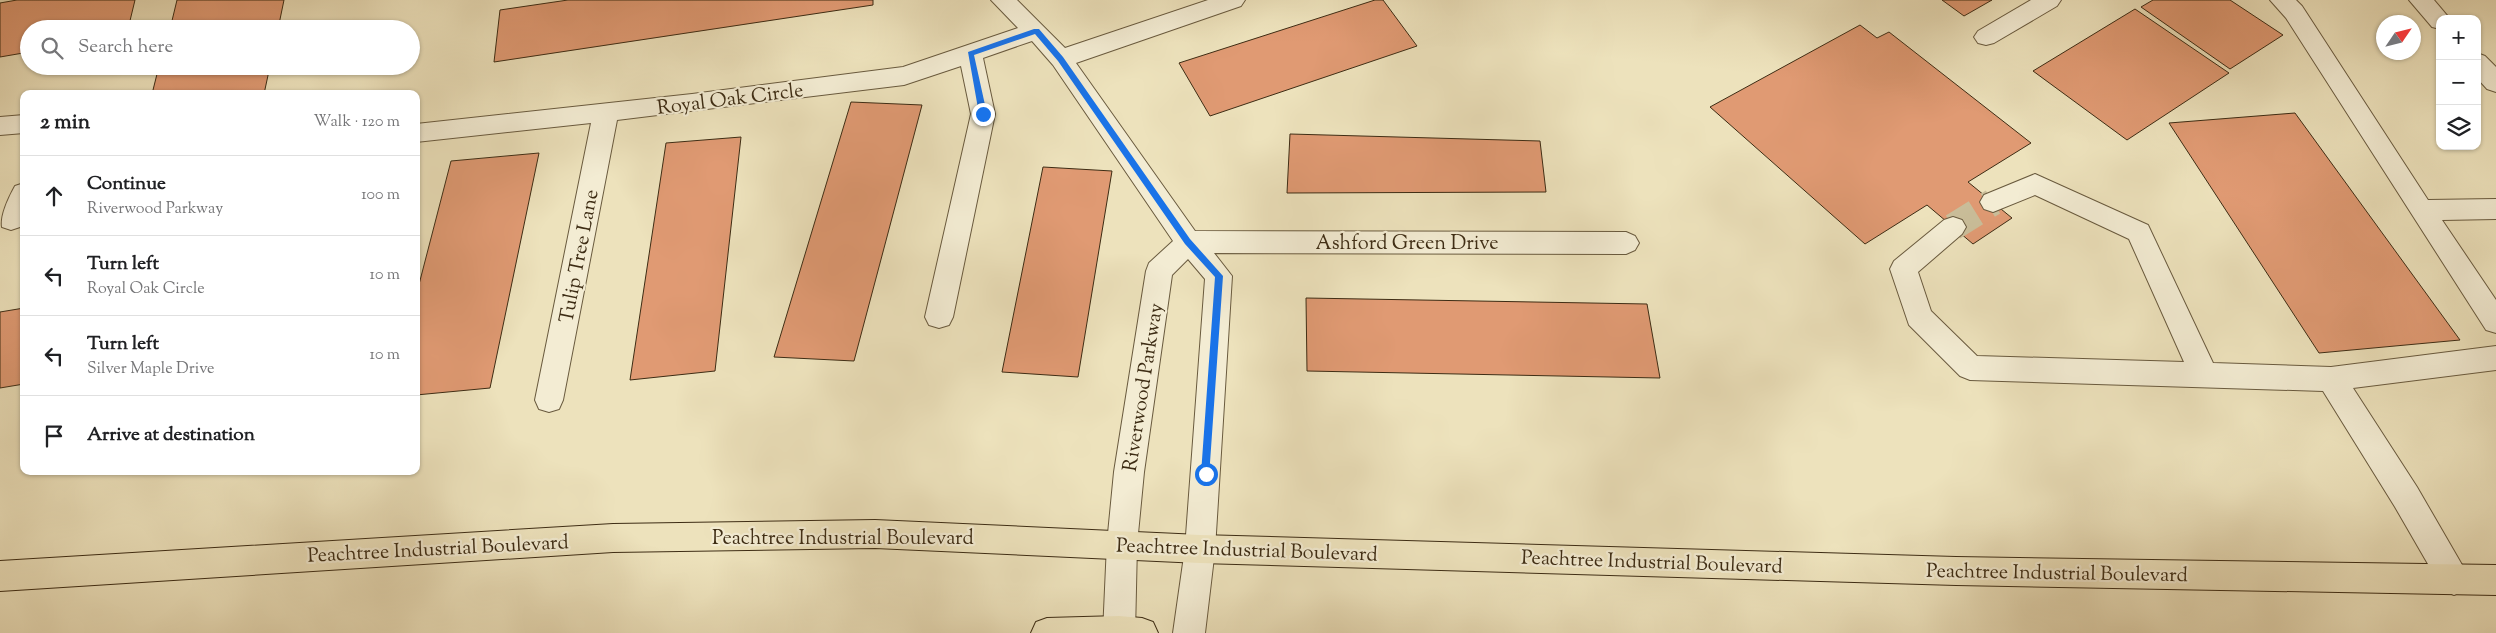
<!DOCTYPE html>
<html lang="en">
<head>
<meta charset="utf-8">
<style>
	:root { --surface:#fff; --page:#f2f2f2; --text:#202124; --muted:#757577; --line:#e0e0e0 }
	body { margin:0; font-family:"Sorts Mill Goudy",serif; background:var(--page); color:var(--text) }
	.controls { position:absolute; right:15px; top:15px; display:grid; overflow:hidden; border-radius:10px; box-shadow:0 1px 4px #0004 }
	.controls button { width:45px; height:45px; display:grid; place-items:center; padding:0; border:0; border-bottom:1px solid var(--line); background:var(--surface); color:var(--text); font:25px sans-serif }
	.compass { position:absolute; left:2376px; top:15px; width:45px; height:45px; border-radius:50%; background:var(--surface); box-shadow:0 1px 4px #0004; rotate:55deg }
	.stop { position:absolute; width:15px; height:15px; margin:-11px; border:4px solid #1a73e8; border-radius:50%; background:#fff }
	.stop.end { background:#1a73e8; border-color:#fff; box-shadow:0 1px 5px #0008 }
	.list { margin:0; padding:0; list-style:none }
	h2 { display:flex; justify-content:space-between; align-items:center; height:65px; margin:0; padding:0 20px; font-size:21px }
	h2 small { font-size:16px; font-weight:400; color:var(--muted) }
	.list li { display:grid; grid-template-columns:32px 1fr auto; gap:15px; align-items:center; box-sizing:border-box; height:80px; padding:0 20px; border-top:1px solid var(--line) }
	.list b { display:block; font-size:19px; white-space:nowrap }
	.list p { margin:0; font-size:16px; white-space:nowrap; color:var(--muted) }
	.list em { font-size:16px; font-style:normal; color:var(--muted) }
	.icon { flex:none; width:28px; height:28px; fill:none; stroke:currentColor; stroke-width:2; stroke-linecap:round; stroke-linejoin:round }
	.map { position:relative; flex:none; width:2496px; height:633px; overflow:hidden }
	.search { position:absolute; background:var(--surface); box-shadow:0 1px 4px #0004; left:20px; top:20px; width:400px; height:55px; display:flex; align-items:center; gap:12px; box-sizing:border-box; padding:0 18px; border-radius:28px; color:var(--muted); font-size:19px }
	.panel { position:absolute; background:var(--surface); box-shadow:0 1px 4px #0004; left:20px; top:90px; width:400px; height:385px; border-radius:10px }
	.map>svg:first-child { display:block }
</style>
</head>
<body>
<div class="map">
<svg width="2496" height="633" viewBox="0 0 2496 633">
	<rect width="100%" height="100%" fill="#ede2bc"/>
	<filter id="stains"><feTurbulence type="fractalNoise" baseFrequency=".004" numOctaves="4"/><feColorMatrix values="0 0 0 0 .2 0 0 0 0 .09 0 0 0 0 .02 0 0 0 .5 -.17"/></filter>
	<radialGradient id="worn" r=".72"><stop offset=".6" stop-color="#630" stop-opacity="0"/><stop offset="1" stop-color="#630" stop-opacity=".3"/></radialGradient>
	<g fill="#e09a73" stroke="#3d2c14">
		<path d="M17,0H135L128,29H29V52L0,57V3Z"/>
		<path d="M177,0H284L278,29H170Z"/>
		<path d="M568,0H873V5L494,62L500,10Z"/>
		<path d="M1375,0H1383L1417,46L1210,116L1179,63Z"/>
		<path d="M1942,0H1992L1964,16Z"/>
		<path d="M2153,0H2230L2283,35L2230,69L2141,7Z"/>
		<path d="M2135,9L2229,73L2127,140L2033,71Z"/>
		<path d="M1860,25L1877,38L1889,32L2031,143L1968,182L2012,218L1973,244L1927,205L1865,244L1710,107Z"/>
		<path d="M159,66H270L264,94H152Z"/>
		<path d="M851,102L922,105L854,361L774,357Z"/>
		<path d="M2295,113L2460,340L2319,353L2169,123Z"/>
		<path d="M1290,134L1540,141L1546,192L1287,193Z"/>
		<path d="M741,137L715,371L630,380L666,143Z"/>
		<path d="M539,153L490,388L416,395V296L451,161Z"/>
		<path d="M1043,167L1112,171L1078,377L1002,372Z"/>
		<path d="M1306,298L1647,304L1660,378L1307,371Z"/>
		<path d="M24,308V384L0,388V312Z"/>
	</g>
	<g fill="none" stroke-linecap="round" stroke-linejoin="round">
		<path stroke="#cabe9a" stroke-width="27" stroke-dasharray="27 14" stroke-linecap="butt" d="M1953,227L1993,202"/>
		<g stroke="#695a3e" stroke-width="2">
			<g id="minor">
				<path d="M991,0H1017L1065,48L1208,0H1245L1241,6L1076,63L1195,231L1626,232L1635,236L1639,243L1635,250L1626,254L1214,253L1232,276L1215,549L1205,633H1173L1185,549L1205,279L1188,259L1172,275L1144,472L1137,544L1135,633H1103L1107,544L1114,472L1146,271L1149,263L1173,241L1053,65L1032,41L983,58L995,114L953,317L949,325L939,328L929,325L925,317L971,114L961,66L904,85L617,120L563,400L559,409L549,412L539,409L535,400L591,123L416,142V124L692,94L903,67L1018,28Z"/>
				<path d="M2031,0H2061L2057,6L1994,43L1986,45L1978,43L1974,37L1978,31Z"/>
				<path d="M2270,0H2296L2302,6L2428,200L2496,199V219L2442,220L2496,300V333L2486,330L2286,18Z"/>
				<path d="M2409,0H2434L2450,19H2440V29L2432,27Z"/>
				<path d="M2477,53L2485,56L2496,67V92L2487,89L2477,78Z"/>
				<path d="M24,115V133L0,135V117Z"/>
				<path d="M2035,174L2148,225L2213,363L2331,367L2496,346V370L2353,388L2417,487L2465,570L2470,580L2465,590L2454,595L2443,590L2395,507L2323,391L1970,380L1960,376L1909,325L1890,269L1894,261L1944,220L1953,217L1962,220L1966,227L1962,234L1918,272L1931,311L1977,356L2184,362L2129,239L2035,195L1993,212L1984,209L1980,202L1984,195Z"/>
				<path d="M24,183V221L20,227L11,230L2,227C0,215 9,197 15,186Z"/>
			</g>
		</g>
		<g stroke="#3d2c14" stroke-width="2">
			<g id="highway">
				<path d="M875,520L1200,535L1956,557L2496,565V595L1956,585L1200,563L875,548L613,552L0,591V561L613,524Z"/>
				<path d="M1119,616L1142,618L1153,622L1158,633H1031L1036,622L1047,618Z"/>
			</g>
		</g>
		<use href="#minor" fill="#f3ecd3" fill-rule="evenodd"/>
		<use href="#highway" fill="#ede2bc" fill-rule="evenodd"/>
	</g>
	<path fill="#1a73e8" d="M1034,29H1039L1063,57L1190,239L1223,276L1209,477H1202L1201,474L1215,277L1185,244L1058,61L1035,34L974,55L987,114L983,117L979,114L968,52Z"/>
	<g text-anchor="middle" stroke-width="4.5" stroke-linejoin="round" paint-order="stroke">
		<g font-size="20" fill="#3d2c14" stroke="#f3ecd3">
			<text transform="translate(730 98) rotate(-7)" y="7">Royal Oak Circle</text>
			<text x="1407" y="249">Ashford Green Drive</text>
			<text transform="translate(578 256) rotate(-79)" y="7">Tulip Tree Lane</text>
			<text transform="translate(1142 387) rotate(-81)" y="7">Riverwood Parkway</text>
			<text x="843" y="544">Peachtree Industrial Boulevard</text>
			<text transform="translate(438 548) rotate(-3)" y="7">Peachtree Industrial Boulevard</text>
			<text transform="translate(1247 549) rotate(2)" y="7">Peachtree Industrial Boulevard</text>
			<text transform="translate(1652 561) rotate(2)" y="7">Peachtree Industrial Boulevard</text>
			<text transform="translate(2057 572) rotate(1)" y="7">Peachtree Industrial Boulevard</text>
		</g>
	</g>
	<rect width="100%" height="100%" filter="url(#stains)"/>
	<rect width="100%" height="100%" fill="url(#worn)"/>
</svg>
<div class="controls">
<button>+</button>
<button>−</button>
<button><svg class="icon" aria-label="layers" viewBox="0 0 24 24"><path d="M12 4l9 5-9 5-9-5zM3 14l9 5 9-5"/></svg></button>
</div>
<svg class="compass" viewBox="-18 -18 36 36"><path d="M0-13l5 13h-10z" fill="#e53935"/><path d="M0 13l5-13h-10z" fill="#757577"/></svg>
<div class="stop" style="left:1206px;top:474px"></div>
<div class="stop end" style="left:983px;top:114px"></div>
<div class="search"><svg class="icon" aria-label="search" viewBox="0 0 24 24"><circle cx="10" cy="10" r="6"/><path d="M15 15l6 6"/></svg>Search here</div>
<section class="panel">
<h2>2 min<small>Walk · 120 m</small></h2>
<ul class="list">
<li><svg class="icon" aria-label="ahead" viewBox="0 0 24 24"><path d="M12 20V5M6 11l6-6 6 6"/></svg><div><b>Continue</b><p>Riverwood Parkway</p></div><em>100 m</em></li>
<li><svg class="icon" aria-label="left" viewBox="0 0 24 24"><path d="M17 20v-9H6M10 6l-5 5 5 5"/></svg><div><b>Turn left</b><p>Royal Oak Circle</p></div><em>10 m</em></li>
<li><svg class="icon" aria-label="left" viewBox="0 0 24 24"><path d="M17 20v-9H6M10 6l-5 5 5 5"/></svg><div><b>Turn left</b><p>Silver Maple Drive</p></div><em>10 m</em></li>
<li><svg class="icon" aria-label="arrive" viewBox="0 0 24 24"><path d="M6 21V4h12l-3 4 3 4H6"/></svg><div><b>Arrive at destination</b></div></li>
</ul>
</section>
</div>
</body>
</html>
